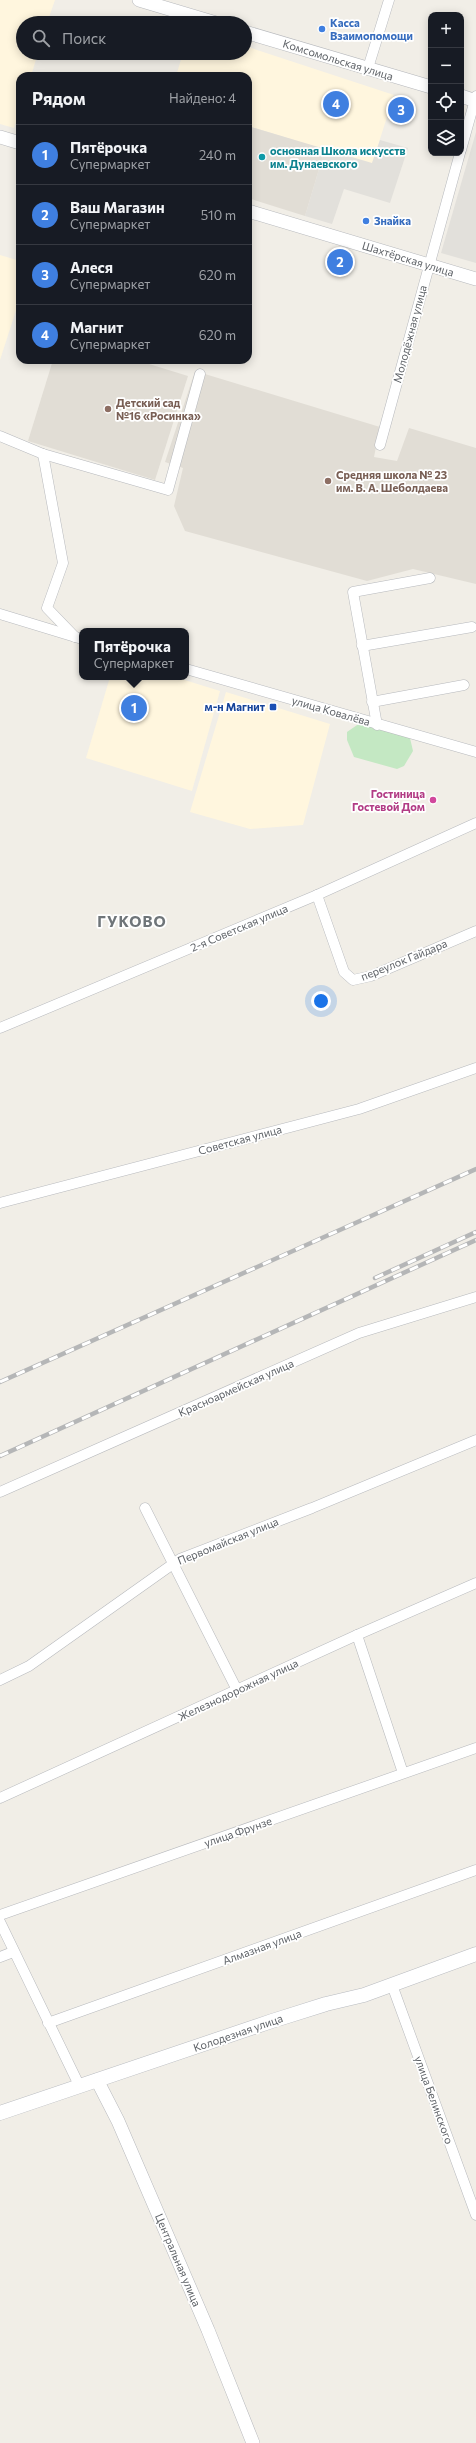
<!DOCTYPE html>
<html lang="ru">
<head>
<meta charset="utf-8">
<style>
	:root { --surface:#171b24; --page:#20242c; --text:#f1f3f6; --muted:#9ea1a6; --line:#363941; --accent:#2563eb }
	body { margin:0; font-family:Commissioner,sans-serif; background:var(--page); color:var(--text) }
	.controls { position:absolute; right:12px; top:12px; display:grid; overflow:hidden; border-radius:8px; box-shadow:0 2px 10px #0003 }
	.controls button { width:36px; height:36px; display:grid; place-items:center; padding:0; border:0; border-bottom:1px solid var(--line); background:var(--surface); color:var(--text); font:20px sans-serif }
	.you { position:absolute; left:321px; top:1001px; width:14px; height:14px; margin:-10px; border:3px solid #fff; border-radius:50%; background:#1a73e8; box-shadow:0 0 0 6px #1a73e833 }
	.badge { display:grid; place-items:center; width:26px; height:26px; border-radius:50%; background:var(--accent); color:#fff; font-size:13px; font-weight:700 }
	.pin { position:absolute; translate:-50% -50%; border:2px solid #fff; box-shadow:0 1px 4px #0006 }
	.popup { position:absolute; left:79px; top:628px; width:110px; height:52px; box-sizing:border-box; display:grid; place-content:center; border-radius:8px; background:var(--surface); filter:drop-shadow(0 1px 3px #0005); font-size:13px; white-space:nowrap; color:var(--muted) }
	.popup b { font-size:15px; color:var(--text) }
	.popup::after { content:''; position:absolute; left:50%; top:100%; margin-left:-8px; border:8px solid transparent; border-top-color:var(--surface) }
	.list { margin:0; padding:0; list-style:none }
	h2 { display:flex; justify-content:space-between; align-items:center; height:52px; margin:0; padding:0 16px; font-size:17px }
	h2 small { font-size:13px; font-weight:400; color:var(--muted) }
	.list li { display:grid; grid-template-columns:26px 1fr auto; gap:12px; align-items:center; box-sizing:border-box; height:60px; padding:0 16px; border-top:1px solid var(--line) }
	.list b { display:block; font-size:15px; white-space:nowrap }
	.list p { margin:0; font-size:13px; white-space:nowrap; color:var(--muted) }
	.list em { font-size:13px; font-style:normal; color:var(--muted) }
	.icon { flex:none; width:22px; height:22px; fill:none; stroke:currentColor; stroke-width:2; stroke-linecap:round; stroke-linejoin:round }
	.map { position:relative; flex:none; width:476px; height:2443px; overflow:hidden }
	.search { position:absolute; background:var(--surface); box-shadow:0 2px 10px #0003; left:16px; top:16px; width:236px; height:44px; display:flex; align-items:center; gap:10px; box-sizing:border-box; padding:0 14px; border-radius:22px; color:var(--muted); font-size:15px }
	.panel { position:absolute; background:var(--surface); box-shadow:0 2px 10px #0003; left:16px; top:72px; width:236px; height:292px; border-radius:12px }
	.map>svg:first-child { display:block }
</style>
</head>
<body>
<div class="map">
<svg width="476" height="2443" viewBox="0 0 476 2443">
	<rect width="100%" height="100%" fill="#f1eee7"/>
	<g fill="#fff6de">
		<path d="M0,0H55L47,23H23V53H38L31,76H20V110L14,128L0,124Z"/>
		<path d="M245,46L394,95L372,164L248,126V76H176L183,53H245Z"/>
		<path d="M0,255L20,261V298L0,360Z"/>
		<path d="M110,677H175L220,691L192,791L86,758Z"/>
		<path d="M226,692L330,724L303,825L250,829L190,812Z"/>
	</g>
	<g fill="#e2e0db">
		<path d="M476,132V263L441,253Z"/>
		<path d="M380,140L408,148L390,203L344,189L332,224L305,216L325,149L372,163Z"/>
	</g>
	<g fill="#e1ddd5">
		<path d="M248,126L325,149L305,216L248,198Z"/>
		<path d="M53,360H136L188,376L155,480L28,441Z"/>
		<path d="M195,371L380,427L374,457L397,461L409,428L476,448V584L413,569L367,581L185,531L174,506L183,468L165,462Z"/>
	</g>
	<path fill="#c4e8c3" d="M360,723L410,738L413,751L404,766L397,769L354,757L347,740V732Z"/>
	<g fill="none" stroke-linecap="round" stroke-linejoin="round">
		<g stroke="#b7b9bd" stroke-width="11">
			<g id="minor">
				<path d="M368,68L389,0"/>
				<path d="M461,150L476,96"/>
				<path d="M0,436L43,454L168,490L200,374"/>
				<path d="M380,445L460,153"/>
				<path d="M43,454L63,563L47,608L75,637"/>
				<path d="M0,614L82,639"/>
				<path d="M362,646L472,627"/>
				<path d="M186,669L476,752"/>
				<path d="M372,702L464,685"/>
				<path d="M377,725L353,592L430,578"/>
				<path d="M317,895L344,972L353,980L371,976L476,931"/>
				<path d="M0,1028L317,895L476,823"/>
				<path d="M0,1203L359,1109L476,1068"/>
				<path d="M0,1492L359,1333L476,1297"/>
				<path d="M145,1508L237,1690"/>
				<path d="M357,1635L403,1773"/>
				<path d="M0,1680L29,1666L180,1559L312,1508L476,1440"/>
				<path d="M0,1798L357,1635L476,1583"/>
				<path d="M0,1915L476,1748"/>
				<path d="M0,1922L79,2085"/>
				<path d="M0,1957L13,1952"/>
				<path d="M392,1985L476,2215"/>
				<path d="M48,2023L476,1870"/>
			</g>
		</g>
		<g stroke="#b7b9bd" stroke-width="14">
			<g id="tertiary">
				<path d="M139,0L216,23"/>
				<path d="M245,32L431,87"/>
				<path d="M461,96L476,101"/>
				<path d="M0,137L20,143"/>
				<path d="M248,211L476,279"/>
				<path d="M97,2080L118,2121L208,2330L253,2443"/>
			</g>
		</g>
		<g stroke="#b8bbc0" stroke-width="15">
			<path id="secondary" d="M0,2113L272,2021L326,2004L364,1995L476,1954"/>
		</g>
		<use href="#minor" stroke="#fff" stroke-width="10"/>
		<use href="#tertiary" stroke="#fff" stroke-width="13"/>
		<use href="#secondary" stroke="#fff" stroke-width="14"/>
		<g stroke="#b5b6b7" stroke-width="4.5">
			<g id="rail">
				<path d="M375,1278L476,1232"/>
				<path d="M0,1382L476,1169"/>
				<path d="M0,1456L476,1240"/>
			</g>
		</g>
		<use href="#rail" stroke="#fff" stroke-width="3" stroke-dasharray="9" stroke-linecap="butt"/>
	</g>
	<g fill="#3f7fe0" stroke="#fff" stroke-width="1.5">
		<circle cx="322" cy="29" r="4"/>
		<circle cx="366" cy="221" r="4"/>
	</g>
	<circle fill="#0f9aa8" stroke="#fff" stroke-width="1.5" cx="262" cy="157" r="4"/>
	<g fill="#8d6e63" stroke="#fff" stroke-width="1.5">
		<circle cx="108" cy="409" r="4"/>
		<circle cx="328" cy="481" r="4"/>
	</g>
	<rect fill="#1a4fb4" stroke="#fff" stroke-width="1.5" x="269" y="703" width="8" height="8" rx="2"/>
	<circle fill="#d1479c" stroke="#fff" stroke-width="1.5" cx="433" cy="800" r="4"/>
	<g text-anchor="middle" stroke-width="3.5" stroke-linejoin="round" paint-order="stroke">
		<g font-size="11" font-weight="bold" fill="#366cbe" stroke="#fff" text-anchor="start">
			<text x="330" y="27">Касса<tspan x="330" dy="13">Взаимопомощи</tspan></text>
			<text x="374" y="225">Знайка</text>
		</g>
		<g font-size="11" fill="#5e6267" stroke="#fff">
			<text transform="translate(338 60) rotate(17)" y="4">Комсомольская улица</text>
			<text transform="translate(408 259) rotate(17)" y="4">Шахтёрская улица</text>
			<text transform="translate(410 334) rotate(-75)" y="4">Молодёжная улица</text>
			<text transform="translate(331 711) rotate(16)" y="4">улица Ковалёва</text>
			<text transform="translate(239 928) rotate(-23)" y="4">2-я Советская улица</text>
			<text transform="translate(404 960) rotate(-22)" y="4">переулок Гайдара</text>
			<text transform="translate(240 1140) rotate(-15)" y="4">Советская улица</text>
			<text transform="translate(236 1388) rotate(-24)" y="4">Красноармейская улица</text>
			<text transform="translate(228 1541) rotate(-22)" y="4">Первомайская улица</text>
			<text transform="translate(238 1690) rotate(-25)" y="4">Железнодорожная улица</text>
			<text transform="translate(238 1832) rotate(-19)" y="4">улица Фрунзе</text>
			<text transform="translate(262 1947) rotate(-20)" y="4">Алмазная улица</text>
			<text transform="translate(238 2033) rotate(-19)" y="4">Колодезная улица</text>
			<text transform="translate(434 2100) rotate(70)" y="4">улица Белинского</text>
			<text transform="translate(178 2260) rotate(67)" y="4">Центральная улица</text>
		</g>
		<g font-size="11" font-weight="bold" fill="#0d838f" stroke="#fff" text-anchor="start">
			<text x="270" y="155">основная Школа искусств<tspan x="270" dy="13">им. Дунаевского</tspan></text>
		</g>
		<g font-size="11" font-weight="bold" fill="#785e54" stroke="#fff" text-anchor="start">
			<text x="116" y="407">Детский сад<tspan x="116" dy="13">№16 «Росинка»</tspan></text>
			<text x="336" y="479">Средняя школа № 23<tspan x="336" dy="13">им. В. А. Шеболдаева</tspan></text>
		</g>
		<g font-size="11" font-weight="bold" fill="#164399" stroke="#fff" text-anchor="end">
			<text x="265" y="711">м-н Магнит</text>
		</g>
		<g font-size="11" font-weight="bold" fill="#b23c85" stroke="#fff" text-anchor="end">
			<text x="425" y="798">Гостиница<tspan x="425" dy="13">Гостевой Дом</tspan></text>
		</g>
		<g font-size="15" font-weight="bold" letter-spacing="1" fill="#6f7579" stroke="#fff">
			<text x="132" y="927">ГУКОВО</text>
		</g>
	</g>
</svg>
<div class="controls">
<button>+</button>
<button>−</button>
<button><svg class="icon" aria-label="locate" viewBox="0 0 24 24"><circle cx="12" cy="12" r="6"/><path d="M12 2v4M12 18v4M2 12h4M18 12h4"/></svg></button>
<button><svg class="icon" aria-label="layers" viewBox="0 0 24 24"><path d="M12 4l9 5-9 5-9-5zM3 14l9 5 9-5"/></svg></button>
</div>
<div class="you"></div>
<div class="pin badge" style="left:134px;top:708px;background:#3f7fe0">1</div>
<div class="popup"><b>Пятёрочка</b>Супермаркет</div>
<div class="pin badge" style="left:340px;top:262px;background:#3f7fe0">2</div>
<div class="pin badge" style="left:401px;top:110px;background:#3f7fe0">3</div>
<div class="pin badge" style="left:336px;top:104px;background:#3f7fe0">4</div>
<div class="search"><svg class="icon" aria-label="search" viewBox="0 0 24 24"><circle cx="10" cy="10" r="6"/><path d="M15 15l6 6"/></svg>Поиск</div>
<section class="panel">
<h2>Рядом<small>Найдено: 4</small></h2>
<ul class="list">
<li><span class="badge" style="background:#3f7fe0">1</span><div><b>Пятёрочка</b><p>Супермаркет</p></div><em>240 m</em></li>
<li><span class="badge" style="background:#3f7fe0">2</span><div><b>Ваш Магазин</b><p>Супермаркет</p></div><em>510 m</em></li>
<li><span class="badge" style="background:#3f7fe0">3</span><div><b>Алеся</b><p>Супермаркет</p></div><em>620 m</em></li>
<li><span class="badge" style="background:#3f7fe0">4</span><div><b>Магнит</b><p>Супермаркет</p></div><em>620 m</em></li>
</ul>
</section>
</div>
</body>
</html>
